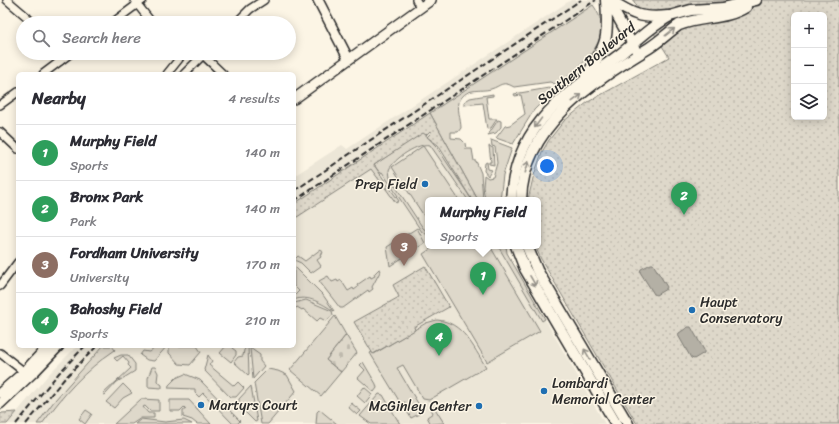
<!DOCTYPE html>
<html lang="en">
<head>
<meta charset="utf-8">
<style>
	:root { --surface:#fff; --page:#f7f7f7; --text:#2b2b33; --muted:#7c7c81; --line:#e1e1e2; --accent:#0f766e }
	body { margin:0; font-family:Sriracha,sans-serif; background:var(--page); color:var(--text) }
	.controls { position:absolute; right:12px; top:12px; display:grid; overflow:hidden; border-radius:6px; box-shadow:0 2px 10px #0003 }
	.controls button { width:36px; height:36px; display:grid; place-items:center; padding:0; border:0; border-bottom:1px solid var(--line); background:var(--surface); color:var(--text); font:20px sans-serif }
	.you { position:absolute; left:547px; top:166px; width:14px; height:14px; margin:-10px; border:3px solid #fff; border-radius:50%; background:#1a73e8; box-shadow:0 0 0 6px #1a73e833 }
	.badge { display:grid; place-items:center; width:26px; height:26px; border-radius:50%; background:var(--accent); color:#fff; font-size:13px; font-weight:700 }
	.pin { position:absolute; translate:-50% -33px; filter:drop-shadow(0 1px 2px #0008) }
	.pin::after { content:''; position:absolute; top:21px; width:14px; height:12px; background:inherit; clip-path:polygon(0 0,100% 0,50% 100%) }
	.popup { position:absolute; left:425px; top:197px; width:116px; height:52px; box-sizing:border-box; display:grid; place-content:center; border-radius:6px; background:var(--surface); filter:drop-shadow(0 1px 3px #0005); font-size:13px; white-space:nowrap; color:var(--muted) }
	.popup b { font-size:15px; color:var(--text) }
	.popup::after { content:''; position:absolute; left:50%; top:100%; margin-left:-8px; border:8px solid transparent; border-top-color:var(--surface) }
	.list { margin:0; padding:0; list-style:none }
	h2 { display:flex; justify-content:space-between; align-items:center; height:52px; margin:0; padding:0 16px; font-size:17px }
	h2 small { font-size:13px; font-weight:400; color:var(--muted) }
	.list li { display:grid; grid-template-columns:26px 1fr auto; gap:12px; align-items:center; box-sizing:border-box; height:56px; padding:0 16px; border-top:1px solid var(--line) }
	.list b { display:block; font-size:15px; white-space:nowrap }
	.list p { margin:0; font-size:13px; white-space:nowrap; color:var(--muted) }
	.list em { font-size:13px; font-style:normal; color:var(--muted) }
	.icon { flex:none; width:22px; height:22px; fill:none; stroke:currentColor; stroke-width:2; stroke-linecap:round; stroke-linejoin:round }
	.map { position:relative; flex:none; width:839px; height:424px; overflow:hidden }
	.search { position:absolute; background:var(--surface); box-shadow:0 2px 10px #0003; left:16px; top:16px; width:280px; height:44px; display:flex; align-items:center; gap:10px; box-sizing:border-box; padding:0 14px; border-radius:22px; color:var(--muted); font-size:15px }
	.panel { position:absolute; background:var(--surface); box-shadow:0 2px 10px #0003; left:16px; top:72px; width:280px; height:276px; border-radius:6px }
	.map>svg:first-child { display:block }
</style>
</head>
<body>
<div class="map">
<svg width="839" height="424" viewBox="0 0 839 424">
	<defs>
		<pattern id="cemetery-stones" width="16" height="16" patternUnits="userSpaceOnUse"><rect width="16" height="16" fill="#ded8ca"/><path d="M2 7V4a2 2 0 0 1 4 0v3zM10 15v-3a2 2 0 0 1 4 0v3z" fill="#bfbaae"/></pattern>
		<pattern id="park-dots" width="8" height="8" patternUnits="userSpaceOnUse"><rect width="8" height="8" fill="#ded8ca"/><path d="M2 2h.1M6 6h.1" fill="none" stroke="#bfbaae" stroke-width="1.8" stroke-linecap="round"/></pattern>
	</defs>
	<rect width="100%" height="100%" fill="#fcf5e5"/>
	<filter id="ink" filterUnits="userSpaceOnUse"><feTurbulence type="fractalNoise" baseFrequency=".025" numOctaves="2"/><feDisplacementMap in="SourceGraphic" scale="8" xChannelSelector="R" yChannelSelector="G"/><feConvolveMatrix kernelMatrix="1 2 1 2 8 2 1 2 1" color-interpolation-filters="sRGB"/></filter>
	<g filter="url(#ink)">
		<path fill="#ece6d7" d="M571,0H602L430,113L478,200H428V246H503L605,424H7L49,374L77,346H294V176L342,145L347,149Z"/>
		<g fill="#ded8ca" stroke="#84827a">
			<path d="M593,5C618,39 581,65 558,85L550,82L514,87C502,80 501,86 491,89C480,92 467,87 460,100C456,107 461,120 461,128L458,132H451V138L461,139L465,143L466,149H472L474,161H476L481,173L483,200H478L430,113Z"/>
			<path d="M549,88L554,90L534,110L513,144L496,138L505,126L510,125L525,114L521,95L515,96L514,94Z"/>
			<path d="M493,94V96L486,97L489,119H497L491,128L487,129L483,103L464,105V102L470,98Z"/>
			<path d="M498,120L501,121V127L496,133L488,135Z"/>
			<path d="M423,132L436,146L472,200H468L430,145C419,142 393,159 389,170L390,178L423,228L428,232V235L422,232L382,172L380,173L374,165Z"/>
			<path d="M491,140L512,148L503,175L500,200H485L483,187L484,175L488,178L493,177L497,163L495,147L492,146Z"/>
			<path d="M423,146L459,200H428V222L392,167Z"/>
			<path d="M489,146L493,148L494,165L489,164V162H491Z"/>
			<path d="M487,162L488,169L492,170L488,176L484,171L485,163Z"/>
			<path d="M389,187L399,201L396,203L386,189Z"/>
			<path d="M417,228L425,243L390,266L387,247Z"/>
			<path d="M435,246H490L540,331L487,362L423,254Z"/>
			<path d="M498,246H506L507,253L545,319L542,321Z"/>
			<path d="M321,249L323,253L320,255L321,257L317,260L321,266L311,273L301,263L294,260L298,256L305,261Z"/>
			<path d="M294,266L323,295L334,311C322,304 308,294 294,300V296L299,291L294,286Z"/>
			<path d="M379,269L381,270L372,287L373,289L369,292L368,290L343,308H340L319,281L328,276L332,282L337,280L338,282L341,280L348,291L353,288L354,290L358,287L357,285L370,276L371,278L375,276L374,274Z"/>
			<path d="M306,300L332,311L333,315L326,321L320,318L317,321L303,309L302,310L297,307L294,310V303Z"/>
			<path d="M335,316L346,335L326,360L341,372L321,396L290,370Z"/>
			<path d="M437,320C463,322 473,347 486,367L429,400L423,399L403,365L397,368L419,405L416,407L419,414L411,418L404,406L407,405L405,402L401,404L370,353L372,352L374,354L426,323Z"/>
			<path d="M103,346H112L115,350C85,370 63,395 42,424H37L55,400Z"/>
			<path d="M156,346H167L154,361L147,360L140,355L143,351L149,352Z"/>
			<path d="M169,346H197L201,352L190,365L179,364L169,353Z"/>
			<path d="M226,346H233L232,348L236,351V355L231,362L220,353Z"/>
			<path d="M248,346L249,374L248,375L234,362L238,357L243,356L244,350Z"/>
			<path d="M250,348L260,355V361L264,366L253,379Z"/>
			<path d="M121,355H128L135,364V371L117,382L105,395L103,394L131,368L128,365L129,363L123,356L117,361L114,358Z"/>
			<path d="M208,355L212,361L209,365L234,386L238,382L244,388L236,397H230L204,370Z"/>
			<path d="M363,362L376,384L377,388L374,392L358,378L365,370L360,365Z"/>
			<path d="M152,367H155L158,373L157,381L162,385V388L148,387V378Z"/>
			<path d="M268,369L278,371L287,375L296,391L268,424H261L254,383Z"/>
			<path d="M185,374L200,380L240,421L237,424H233L203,393L199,397L195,393V389L168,388L169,385L176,378Z"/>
			<path d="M123,384L132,393L123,398L114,408L106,402Z"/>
			<path d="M251,386L257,421L255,422L239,406V399Z"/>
			<path d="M364,387L372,394L365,403L357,396Z"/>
			<path d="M379,394L383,395L400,424H371L360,416Z"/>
			<path d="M141,399L159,400V411H150L145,406L143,407L148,413H154V418H141L132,424H114Z"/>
			<path d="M170,400H189L211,424H197L192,420L183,417V411L186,409L184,407L180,411H170Z"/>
			<path d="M351,403L361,411L357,415L348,407Z"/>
			<path d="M434,407L444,423L431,424L427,417L433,413L431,409Z"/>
			<path d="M86,410L92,414L85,424L79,419Z"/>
			<path d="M319,410H320L337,424H316L317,412Z"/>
			<path d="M141,419L165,422L184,420L192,424H135Z"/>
		</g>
		<path fill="url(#cemetery-stones)" stroke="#84827a" d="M346,335L357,353L341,372L326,360Z"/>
		<g fill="url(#park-dots)" stroke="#84827a" fill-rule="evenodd">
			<path d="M633,0H839V424H637L541,259L535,246H538V200H528L533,178L542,152L549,140L564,121L588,102L669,57ZM794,15H824V117H794Z"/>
			<path d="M430,113L478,200H472L438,145L427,137L431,133L430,131L426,135L423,133L374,165L389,187L386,189L371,169L294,219V204Z"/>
			<path d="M425,266L449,307L414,327L415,330L373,354L354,322L399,297L393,285Z"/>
			<path d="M17,412L7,424H0V415L2,413Z"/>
		</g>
		<g fill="#b4b0a5" stroke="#7d7b74">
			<path d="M651,264H653L667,287L666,289L656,295L654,294L640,272L641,269Z"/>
			<path d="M688,327H691L704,350V353L694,359L691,358L678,335L679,333Z"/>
		</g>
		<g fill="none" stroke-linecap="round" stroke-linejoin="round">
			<g stroke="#2b2b2b" stroke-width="10">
				<g id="street">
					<path d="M7,0L27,17L32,23"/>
					<path d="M134,0L152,23"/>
					<path d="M416,0L420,7"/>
					<path d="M112,23L143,0"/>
					<path d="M236,23L250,9L264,0"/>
					<path d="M53,53L60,61"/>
					<path d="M203,55L223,74"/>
					<path d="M43,74L71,53"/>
					<path d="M167,74L179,59L175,53"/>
					<path d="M184,74L205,53"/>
					<path d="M0,105L18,92"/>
					<path d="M0,132L18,149"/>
					<path d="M0,286L18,262"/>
					<path d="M0,353L27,374"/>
				</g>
			</g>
			<g stroke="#2b2b2b" stroke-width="12">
				<g id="secondary">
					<path d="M318,0L348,58"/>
					<path d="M608,0L638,54"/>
					<path d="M294,99L431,0"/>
					<path d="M0,393L24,372L48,346"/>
					<path d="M0,404L35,371L59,346"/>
				</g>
			</g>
			<g stroke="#2b2b2b" stroke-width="13">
				<g id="primary">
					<path d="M610,0C632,14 641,19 668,16"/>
					<path d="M586,76C607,45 609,38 606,0"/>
					<path d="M511,200C515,125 565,95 619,55C636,42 651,26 670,16L691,10L723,8L756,0"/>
					<path d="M521,200C523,125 593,82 649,48C660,41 669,32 679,25C701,16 725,20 746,7"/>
					<path d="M516,246L525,269L616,424"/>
					<path d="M527,246L537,270L628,424"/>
				</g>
			</g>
			<use href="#street" stroke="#fcf5e5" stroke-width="7"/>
			<use href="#secondary" stroke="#fcf5e5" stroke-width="9"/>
			<use href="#primary" stroke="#fcf5e5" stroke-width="10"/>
			<g stroke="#2b2b2b" stroke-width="2" stroke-dasharray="6 3" stroke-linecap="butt">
				<path d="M294,191L581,0"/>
				<path d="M294,201L596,0"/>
				<path d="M16,424L59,373L85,346"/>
				<path d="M26,424L65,378L97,346"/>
			</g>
		</g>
		<defs><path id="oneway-shaft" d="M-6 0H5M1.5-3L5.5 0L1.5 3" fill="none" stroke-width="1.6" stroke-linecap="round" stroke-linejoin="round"/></defs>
		<g stroke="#949088">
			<use href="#oneway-shaft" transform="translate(670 32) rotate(-38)"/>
			<use href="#oneway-shaft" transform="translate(577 98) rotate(-37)"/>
			<use href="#oneway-shaft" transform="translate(538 123) rotate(126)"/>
			<use href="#oneway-shaft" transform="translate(527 167) rotate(-73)"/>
			<use href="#oneway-shaft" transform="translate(533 281) rotate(60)"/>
			<use href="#oneway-shaft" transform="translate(587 354) rotate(-120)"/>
		</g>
	</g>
	<g fill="#1f6fb2" stroke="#fcf5e5" stroke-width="1.5">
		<circle cx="425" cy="184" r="4"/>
		<circle cx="692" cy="310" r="4"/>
		<circle cx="544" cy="391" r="4"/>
		<circle cx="201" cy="405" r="4"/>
		<circle cx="479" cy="406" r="4"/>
	</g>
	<g text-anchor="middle" stroke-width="3" stroke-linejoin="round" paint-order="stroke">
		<g font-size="14" fill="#2b2b2b" stroke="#fcf5e5">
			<text transform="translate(586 63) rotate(-39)" y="5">Southern Boulevard</text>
		</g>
		<g font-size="14" fill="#2b2b2b" stroke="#fcf5e5" text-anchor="start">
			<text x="417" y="189" text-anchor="end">Prep Field</text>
			<text x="700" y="307">Haupt<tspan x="700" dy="16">Conservatory</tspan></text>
			<text x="552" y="388">Lombardi<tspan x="552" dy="16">Memorial Center</tspan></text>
			<text x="209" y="410">Martyrs Court</text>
			<text x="471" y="411" text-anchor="end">McGinley Center</text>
		</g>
	</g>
</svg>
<div class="controls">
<button>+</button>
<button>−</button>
<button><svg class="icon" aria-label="layers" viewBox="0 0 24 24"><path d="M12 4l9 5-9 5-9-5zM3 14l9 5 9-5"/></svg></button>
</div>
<div class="you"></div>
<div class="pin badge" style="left:483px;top:295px;background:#2e9e5b">1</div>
<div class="popup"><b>Murphy Field</b>Sports</div>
<div class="pin badge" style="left:684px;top:215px;background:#2e9e5b">2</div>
<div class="pin badge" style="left:404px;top:266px;background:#8d6e63">3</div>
<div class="pin badge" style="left:439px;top:356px;background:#2e9e5b">4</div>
<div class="search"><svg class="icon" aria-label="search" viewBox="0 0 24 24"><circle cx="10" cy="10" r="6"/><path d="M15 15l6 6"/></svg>Search here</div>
<section class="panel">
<h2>Nearby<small>4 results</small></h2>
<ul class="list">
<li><span class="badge" style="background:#2e9e5b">1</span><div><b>Murphy Field</b><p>Sports</p></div><em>140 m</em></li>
<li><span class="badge" style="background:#2e9e5b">2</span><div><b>Bronx Park</b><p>Park</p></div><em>140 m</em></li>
<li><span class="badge" style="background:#8d6e63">3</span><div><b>Fordham University</b><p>University</p></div><em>170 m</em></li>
<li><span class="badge" style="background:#2e9e5b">4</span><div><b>Bahoshy Field</b><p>Sports</p></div><em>210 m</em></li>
</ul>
</section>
</div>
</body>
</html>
